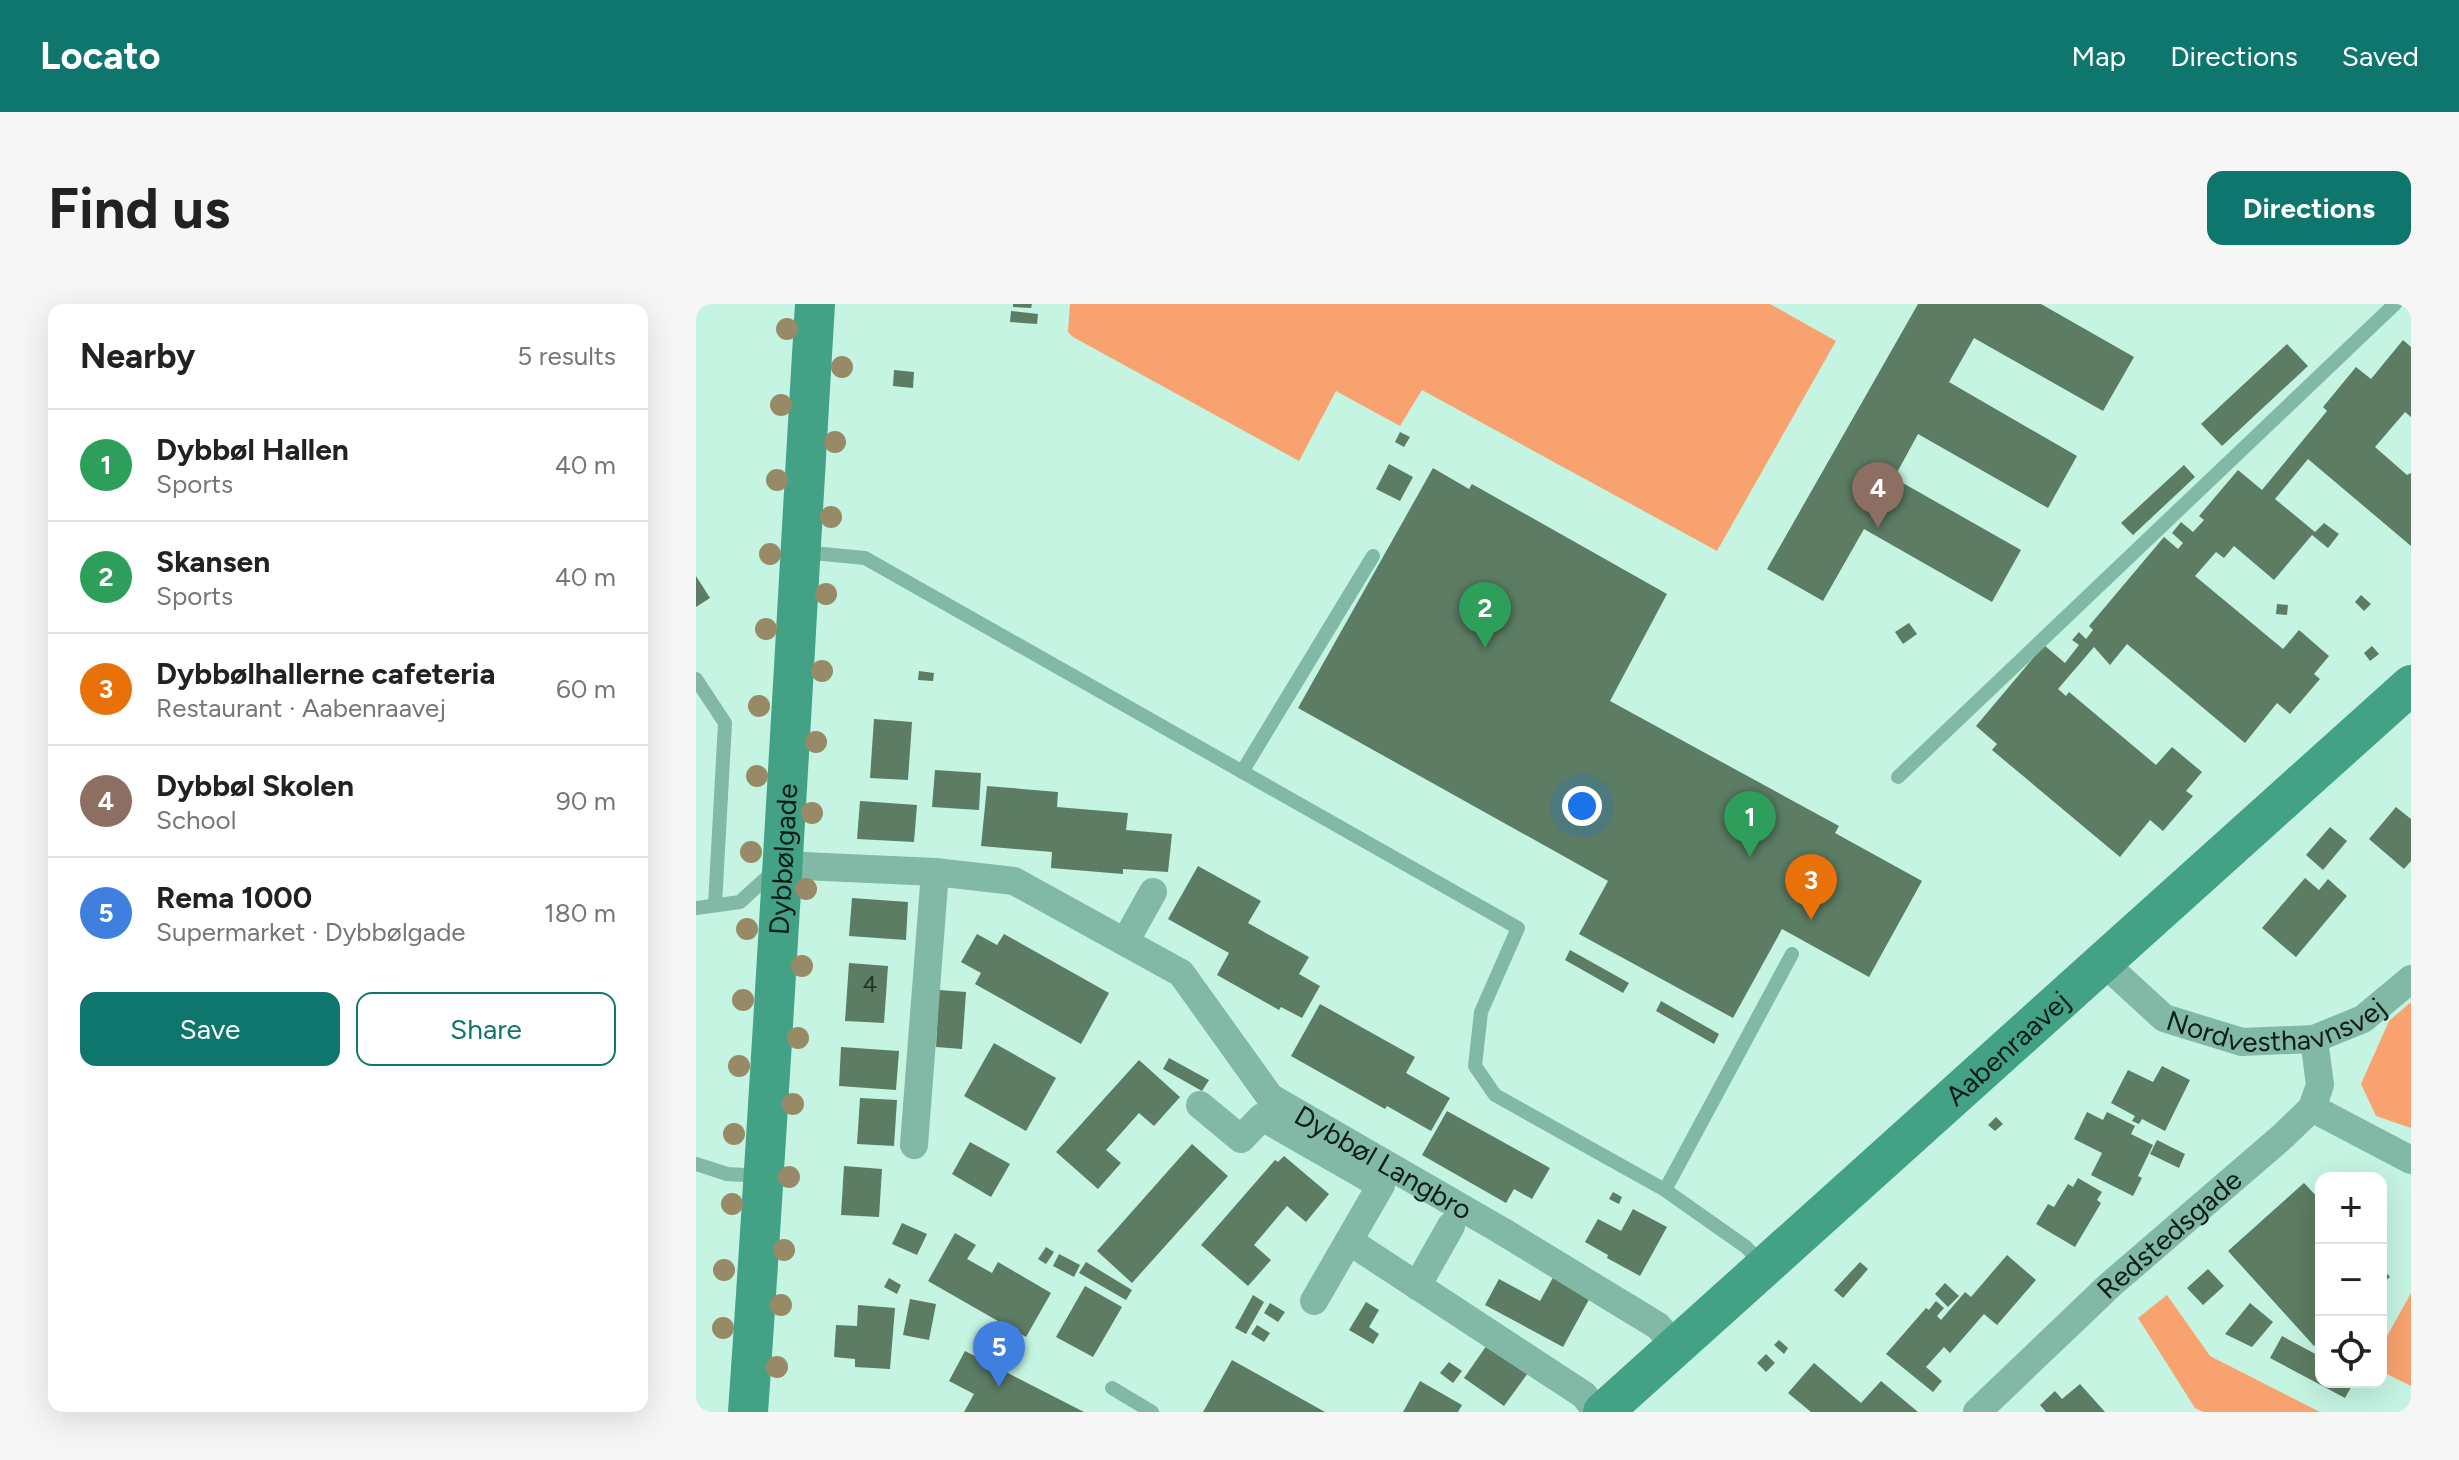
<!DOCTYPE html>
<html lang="en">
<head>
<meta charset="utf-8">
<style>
	:root { --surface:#fff; --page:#f6f6f6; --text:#222; --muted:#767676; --line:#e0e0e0; --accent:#0f766e }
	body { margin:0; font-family:Figtree,sans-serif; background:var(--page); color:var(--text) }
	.controls { position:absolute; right:24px; bottom:24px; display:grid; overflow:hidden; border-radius:16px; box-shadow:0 8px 32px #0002 }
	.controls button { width:72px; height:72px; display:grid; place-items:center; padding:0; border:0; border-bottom:2px solid var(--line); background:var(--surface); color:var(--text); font:40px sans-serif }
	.you { position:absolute; left:886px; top:502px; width:28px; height:28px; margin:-20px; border:6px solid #fff; border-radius:50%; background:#1a73e8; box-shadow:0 0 0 12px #1a73e833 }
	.badge { display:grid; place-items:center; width:52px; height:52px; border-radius:50%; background:var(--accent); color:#fff; font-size:26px; font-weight:700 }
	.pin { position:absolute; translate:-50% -66px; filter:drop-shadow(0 2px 4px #0008) }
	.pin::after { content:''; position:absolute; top:42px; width:28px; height:24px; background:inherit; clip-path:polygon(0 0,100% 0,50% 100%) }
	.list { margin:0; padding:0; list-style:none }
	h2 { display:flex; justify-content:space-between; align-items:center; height:104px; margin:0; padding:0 32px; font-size:34px }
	h2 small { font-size:26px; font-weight:400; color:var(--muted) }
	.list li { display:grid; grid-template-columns:52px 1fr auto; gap:24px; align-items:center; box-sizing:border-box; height:112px; padding:0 32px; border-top:2px solid var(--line) }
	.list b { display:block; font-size:30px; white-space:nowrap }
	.list p { margin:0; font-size:26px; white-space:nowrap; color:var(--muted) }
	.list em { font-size:26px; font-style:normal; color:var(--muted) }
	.actions { display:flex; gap:16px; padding:24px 32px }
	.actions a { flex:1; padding:18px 0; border:2px solid var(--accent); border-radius:16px; text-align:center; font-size:28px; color:var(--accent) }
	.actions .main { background:var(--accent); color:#fff }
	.icon { flex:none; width:44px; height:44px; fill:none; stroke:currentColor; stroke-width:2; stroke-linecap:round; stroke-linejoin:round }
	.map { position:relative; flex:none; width:1715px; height:1108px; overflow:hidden; border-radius:16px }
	header { display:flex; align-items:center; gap:48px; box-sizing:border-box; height:112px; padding:0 40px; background:var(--accent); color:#fff }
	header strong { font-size:38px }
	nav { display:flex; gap:44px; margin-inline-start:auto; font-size:28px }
	.intro { display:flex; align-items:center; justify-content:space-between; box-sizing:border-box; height:192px; padding:0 48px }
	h1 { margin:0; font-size:56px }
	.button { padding:20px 36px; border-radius:16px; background:var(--accent); color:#fff; font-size:28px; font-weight:700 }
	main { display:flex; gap:48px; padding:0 48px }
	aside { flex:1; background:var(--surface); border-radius:16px; box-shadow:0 8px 32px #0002 }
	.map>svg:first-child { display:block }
</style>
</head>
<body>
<header>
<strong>Locato</strong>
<nav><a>Map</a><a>Directions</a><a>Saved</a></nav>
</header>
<div class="intro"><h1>Find us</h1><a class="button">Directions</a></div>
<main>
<aside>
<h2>Nearby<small>5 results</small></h2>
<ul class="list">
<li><span class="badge" style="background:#2e9e5b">1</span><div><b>Dybbøl Hallen</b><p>Sports</p></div><em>40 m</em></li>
<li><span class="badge" style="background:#2e9e5b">2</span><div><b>Skansen</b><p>Sports</p></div><em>40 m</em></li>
<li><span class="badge" style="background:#e8710a">3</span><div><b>Dybbølhallerne cafeteria</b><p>Restaurant · Aabenraavej</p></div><em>60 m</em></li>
<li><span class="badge" style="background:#8d6e63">4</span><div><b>Dybbøl Skolen</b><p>School</p></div><em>90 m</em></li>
<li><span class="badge" style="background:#3f7fe0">5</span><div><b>Rema 1000</b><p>Supermarket · Dybbølgade</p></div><em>180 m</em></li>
</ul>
<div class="actions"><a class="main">Save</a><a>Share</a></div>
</aside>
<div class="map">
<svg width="1715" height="1108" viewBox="0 0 1715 1108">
	<rect width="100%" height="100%" fill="#c5f4e3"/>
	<g fill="#f8a36f">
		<path d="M374,0H1074L1140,37L1021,247L726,86L704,122L640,87L603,157L377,33L372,28Z"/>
		<path d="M1715,698V824L1680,812L1665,780L1693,717Z"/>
		<path d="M1715,989V1082L1685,1067V1043Z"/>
		<path d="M1471,991L1514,1052L1624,1108H1507L1499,1104L1442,1014Z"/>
	</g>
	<g fill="#5c7c63">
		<path d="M317,0H336L335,4L317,3Z"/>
		<path d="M1222,0H1345L1438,53L1407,107L1278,34L1253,78L1381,152L1352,204L1222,130L1198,174L1325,246L1296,298L1168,225L1127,297L1071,265Z"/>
		<path d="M315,7L342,10L341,20L314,18Z"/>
		<path d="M1707,36L1715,43V113L1709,108L1679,143L1711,171L1715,169V242L1612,155L1579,195L1619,228L1628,219L1643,230L1632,244L1616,231L1578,276L1538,242L1528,254L1520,248L1499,272L1587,345L1603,326L1633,352L1618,370L1624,375L1594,410L1581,399L1549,439L1431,340L1414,361L1398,343L1362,385L1370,392L1373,388L1460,461L1476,443L1506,468L1490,487L1497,492L1467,527L1454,516L1424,553L1296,446L1301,440L1280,422L1348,341L1369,359L1383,341L1376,336L1383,328L1390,335L1397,326L1393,322L1468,233L1482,245L1487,239L1476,229L1485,218L1497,228L1508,216L1503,212L1542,166L1566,186L1631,107L1627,103L1660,63L1675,75Z"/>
		<path d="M1591,40L1612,62L1526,142L1505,120Z"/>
		<path d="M198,66L218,68L217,84L197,82Z"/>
		<path d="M704,128L714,133L708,143L699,138Z"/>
		<path d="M693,160L717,173L704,197L680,185Z"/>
		<path d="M1488,161L1499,173L1437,231L1425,219Z"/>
		<path d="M737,164L773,185L776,180L971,290L914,397L1143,522L1139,529L1226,577L1173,673L1086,625L1037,714L883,630L912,577L602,404Z"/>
		<path d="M0,272L14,294L0,303Z"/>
		<path d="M1665,291L1675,300L1668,307L1659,298Z"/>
		<path d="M1581,300L1592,301L1591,311L1580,310Z"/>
		<path d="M1213,319L1221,330L1207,340L1199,328Z"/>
		<path d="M1676,342L1683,350L1674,357L1668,349Z"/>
		<path d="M223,367L238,369L237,377L222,376Z"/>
		<path d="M178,415L216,418L212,476L174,474Z"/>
		<path d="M239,466L285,469L283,506L236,503Z"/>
		<path d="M291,482L362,488L361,503L432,509L430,526L476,530L472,568L427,565V570L355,564L356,548L285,542Z"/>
		<path d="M164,497L221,501L218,538L161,535Z"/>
		<path d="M1700,503L1715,515V557L1708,565L1673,535Z"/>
		<path d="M1634,523L1651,537L1627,566L1610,551Z"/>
		<path d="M502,562L565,597L552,619L613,653L603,670L624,682L606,714L585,703L583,706L521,671L533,649L472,615Z"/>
		<path d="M1609,574L1623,586L1632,575L1651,592L1600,653L1566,624Z"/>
		<path d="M156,594L212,598L210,636L153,632Z"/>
		<path d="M281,630L301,641L308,630L413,689L385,740L279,680L285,669L265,658Z"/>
		<path d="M874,646L933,679L927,689L869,656Z"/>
		<path d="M153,659L192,662L188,719L149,717Z"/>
		<path d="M243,686L270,688L266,745L240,743Z"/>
		<path d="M965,697L1023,730L1018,740L960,707Z"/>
		<path d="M624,700L719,753L710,769L754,794L735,827L691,802L689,805L595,752Z"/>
		<path d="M298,739L360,774L330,827L268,792Z"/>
		<path d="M145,743L203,747L200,786L143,782Z"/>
		<path d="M473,754L513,776L506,787L467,765Z"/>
		<path d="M443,756L484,793L458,822L443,809L410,846L425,859L402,885L360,848Z"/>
		<path d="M1466,762L1494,776L1469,827L1446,815L1443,820L1436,817L1439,812L1415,799L1432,766L1457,778Z"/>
		<path d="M164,794L201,796L198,842L161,840Z"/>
		<path d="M751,807L854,864L836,895L818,885L810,899L726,851Z"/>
		<path d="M1391,808L1407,816L1411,808L1439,822L1435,830L1457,841L1442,872L1446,874L1437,892L1395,871L1406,849L1378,835Z"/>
		<path d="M1300,813L1307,820L1299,827L1292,821Z"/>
		<path d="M1461,836L1489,850L1483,864L1454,850Z"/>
		<path d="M274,838L314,860L295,893L256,870Z"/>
		<path d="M496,840L532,872L436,979L401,947Z"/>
		<path d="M588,852L633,890L610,918L591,902L558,941L575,956L552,982L505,941L579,856L582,858Z"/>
		<path d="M148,862L186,865L183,913L145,911Z"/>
		<path d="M1382,874L1406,888L1401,896L1405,899L1379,943L1340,920L1352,900L1358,903L1372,880L1377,883Z"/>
		<path d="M1608,879L1625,897V1036L1618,1042L1532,947Z"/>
		<path d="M917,888L926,893L923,900L913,895Z"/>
		<path d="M937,905L971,923L944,972L911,954L912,951L889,938L902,915L925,927Z"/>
		<path d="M206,919L231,930L221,951L196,940Z"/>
		<path d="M259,929L280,941L271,955L296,969L302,958L355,989L330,1033L232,977Z"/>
		<path d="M350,943L358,948L350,960L342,955Z"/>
		<path d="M363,950L384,961L378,973L357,962Z"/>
		<path d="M1311,951L1340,976L1301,1021L1288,1010L1254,1049L1248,1043L1230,1063L1246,1077L1237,1088L1190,1050L1230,1004L1233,1006L1240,997L1248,1004L1241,1012L1245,1016L1269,988L1275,993Z"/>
		<path d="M390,958L436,986L430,996L383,969Z"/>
		<path d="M1164,958L1172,965L1147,994L1138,986Z"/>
		<path d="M1685,963L1694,973L1685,981Z"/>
		<path d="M1512,965L1528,982L1507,1001L1491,984Z"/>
		<path d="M859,970L896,990L867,1043L789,1001L803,975L844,997Z"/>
		<path d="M193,974L205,981L201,990L188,983Z"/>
		<path d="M1249,979L1263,992L1252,1003L1239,990Z"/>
		<path d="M389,982L426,1003L397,1053L360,1033Z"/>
		<path d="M557,991L568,998L550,1030L539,1024Z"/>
		<path d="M214,995L240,1000L233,1036L207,1031Z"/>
		<path d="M670,998L683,1006L673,1023L683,1030L677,1040L653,1026Z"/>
		<path d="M574,999L589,1008L582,1018L568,1009Z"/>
		<path d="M1554,999L1577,1018L1556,1043L1529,1030Z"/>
		<path d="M162,1001L199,1004L194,1065L159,1063V1055L138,1053L140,1021L161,1022Z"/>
		<path d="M561,1021L574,1029L568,1038L555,1030Z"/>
		<path d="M1586,1032L1625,1053V1078H1658L1649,1094L1574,1054Z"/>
		<path d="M1083,1036L1092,1044L1088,1050L1078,1041Z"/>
		<path d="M791,1041L832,1069L808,1102L768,1074Z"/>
		<path d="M269,1047L388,1108H268L278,1090L253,1077Z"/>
		<path d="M1070,1050L1079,1059L1070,1068L1061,1059Z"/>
		<path d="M536,1056L629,1108H507Z"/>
		<path d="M753,1058L766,1067L757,1079L744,1069Z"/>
		<path d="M1118,1059L1165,1099L1185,1077L1222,1108H1115L1092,1089Z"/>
		<path d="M724,1077L766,1101L762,1108H707Z"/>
		<path d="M1384,1080L1409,1108H1350L1344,1101L1359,1087L1366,1095Z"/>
	</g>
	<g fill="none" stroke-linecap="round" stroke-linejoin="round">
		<g stroke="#81b9a6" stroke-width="14">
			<path d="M106,248L169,254L822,624L785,708L779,762L799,791L969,886L1050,943L1068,962"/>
			<path d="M0,375L29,419L19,601"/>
			<path d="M546,468L677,252"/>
			<path d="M1202,473L1699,0"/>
			<path d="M0,604L44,598L79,566"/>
			<path d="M0,860L31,870L65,872"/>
			<path d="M969,886L1096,650"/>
			<path d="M416,1084L456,1108"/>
		</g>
		<g stroke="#81b9a6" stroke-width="28">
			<path id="s1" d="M85,561L239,568L318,577L485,669L574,793L806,927L962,1022L980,1043"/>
			<path d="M429,638L457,588"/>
			<path id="s2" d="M1407,658L1468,714L1546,738L1618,735L1667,715L1715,675"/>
			<path d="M504,801L545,835L566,813L685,881L618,997"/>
			<path d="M1616,804L1715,856"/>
			<path d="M218,841L239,568"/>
			<path d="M653,937L888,1091L901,1108"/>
			<path d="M721,982L755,922"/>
			<path id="s3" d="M1281,1108L1414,981L1587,832L1616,804L1624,781L1618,735"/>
		</g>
		<g stroke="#43a186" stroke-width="40">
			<path id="s4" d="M52,1108C78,739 97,369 119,0"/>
			<path id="s5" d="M907,1108L1715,381"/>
		</g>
	</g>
	<g fill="#988a66">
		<circle cx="91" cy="25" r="11"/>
		<circle cx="146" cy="63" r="11"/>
		<circle cx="85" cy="101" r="11"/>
		<circle cx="139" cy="138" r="11"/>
		<circle cx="81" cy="176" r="11"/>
		<circle cx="135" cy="213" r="11"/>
		<circle cx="74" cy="250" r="11"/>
		<circle cx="130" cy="290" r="11"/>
		<circle cx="70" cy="325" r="11"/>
		<circle cx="126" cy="367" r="11"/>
		<circle cx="63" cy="402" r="11"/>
		<circle cx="120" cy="438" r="11"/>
		<circle cx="61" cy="472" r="11"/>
		<circle cx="116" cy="509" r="11"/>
		<circle cx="55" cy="548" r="11"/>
		<circle cx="110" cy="585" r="11"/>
		<circle cx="51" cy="625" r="11"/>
		<circle cx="106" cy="662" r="11"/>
		<circle cx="47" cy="696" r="11"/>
		<circle cx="102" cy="734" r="11"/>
		<circle cx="43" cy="762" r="11"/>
		<circle cx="97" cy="800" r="11"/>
		<circle cx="38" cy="830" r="11"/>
		<circle cx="93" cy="873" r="11"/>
		<circle cx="36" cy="900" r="11"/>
		<circle cx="88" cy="946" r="11"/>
		<circle cx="28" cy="966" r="11"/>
		<circle cx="85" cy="1001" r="11"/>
		<circle cx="27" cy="1024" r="11"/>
		<circle cx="81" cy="1063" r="11"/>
	</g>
	<g text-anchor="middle" stroke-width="8" stroke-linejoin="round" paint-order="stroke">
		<g font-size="24" fill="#1f352a">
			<text x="174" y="688">4</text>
		</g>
		<g font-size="28" fill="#0b1d17" stroke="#c5f4e3">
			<text dy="10" stroke="none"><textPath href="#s4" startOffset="554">Dybbølgade</textPath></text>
			<text dy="10" stroke="none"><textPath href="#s2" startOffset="200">Nordvesthavnsvej</textPath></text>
			<text dy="10" stroke="none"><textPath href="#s5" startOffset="544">Aabenraavej</textPath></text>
			<text dy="10" stroke="none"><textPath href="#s1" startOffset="708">Dybbøl Langbro</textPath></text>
			<text dy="10" stroke="none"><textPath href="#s3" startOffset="262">Redstedsgade</textPath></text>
		</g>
	</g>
</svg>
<div class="controls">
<button>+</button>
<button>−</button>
<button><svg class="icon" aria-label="locate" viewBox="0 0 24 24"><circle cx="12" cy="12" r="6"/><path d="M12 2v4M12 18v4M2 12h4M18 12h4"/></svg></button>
</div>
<div class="you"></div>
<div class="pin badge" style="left:1054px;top:553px;background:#2e9e5b">1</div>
<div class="pin badge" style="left:789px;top:344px;background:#2e9e5b">2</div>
<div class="pin badge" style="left:1115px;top:616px;background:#e8710a">3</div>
<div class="pin badge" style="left:1182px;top:224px;background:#8d6e63">4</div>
<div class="pin badge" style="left:303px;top:1083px;background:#3f7fe0">5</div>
</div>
</main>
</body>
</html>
